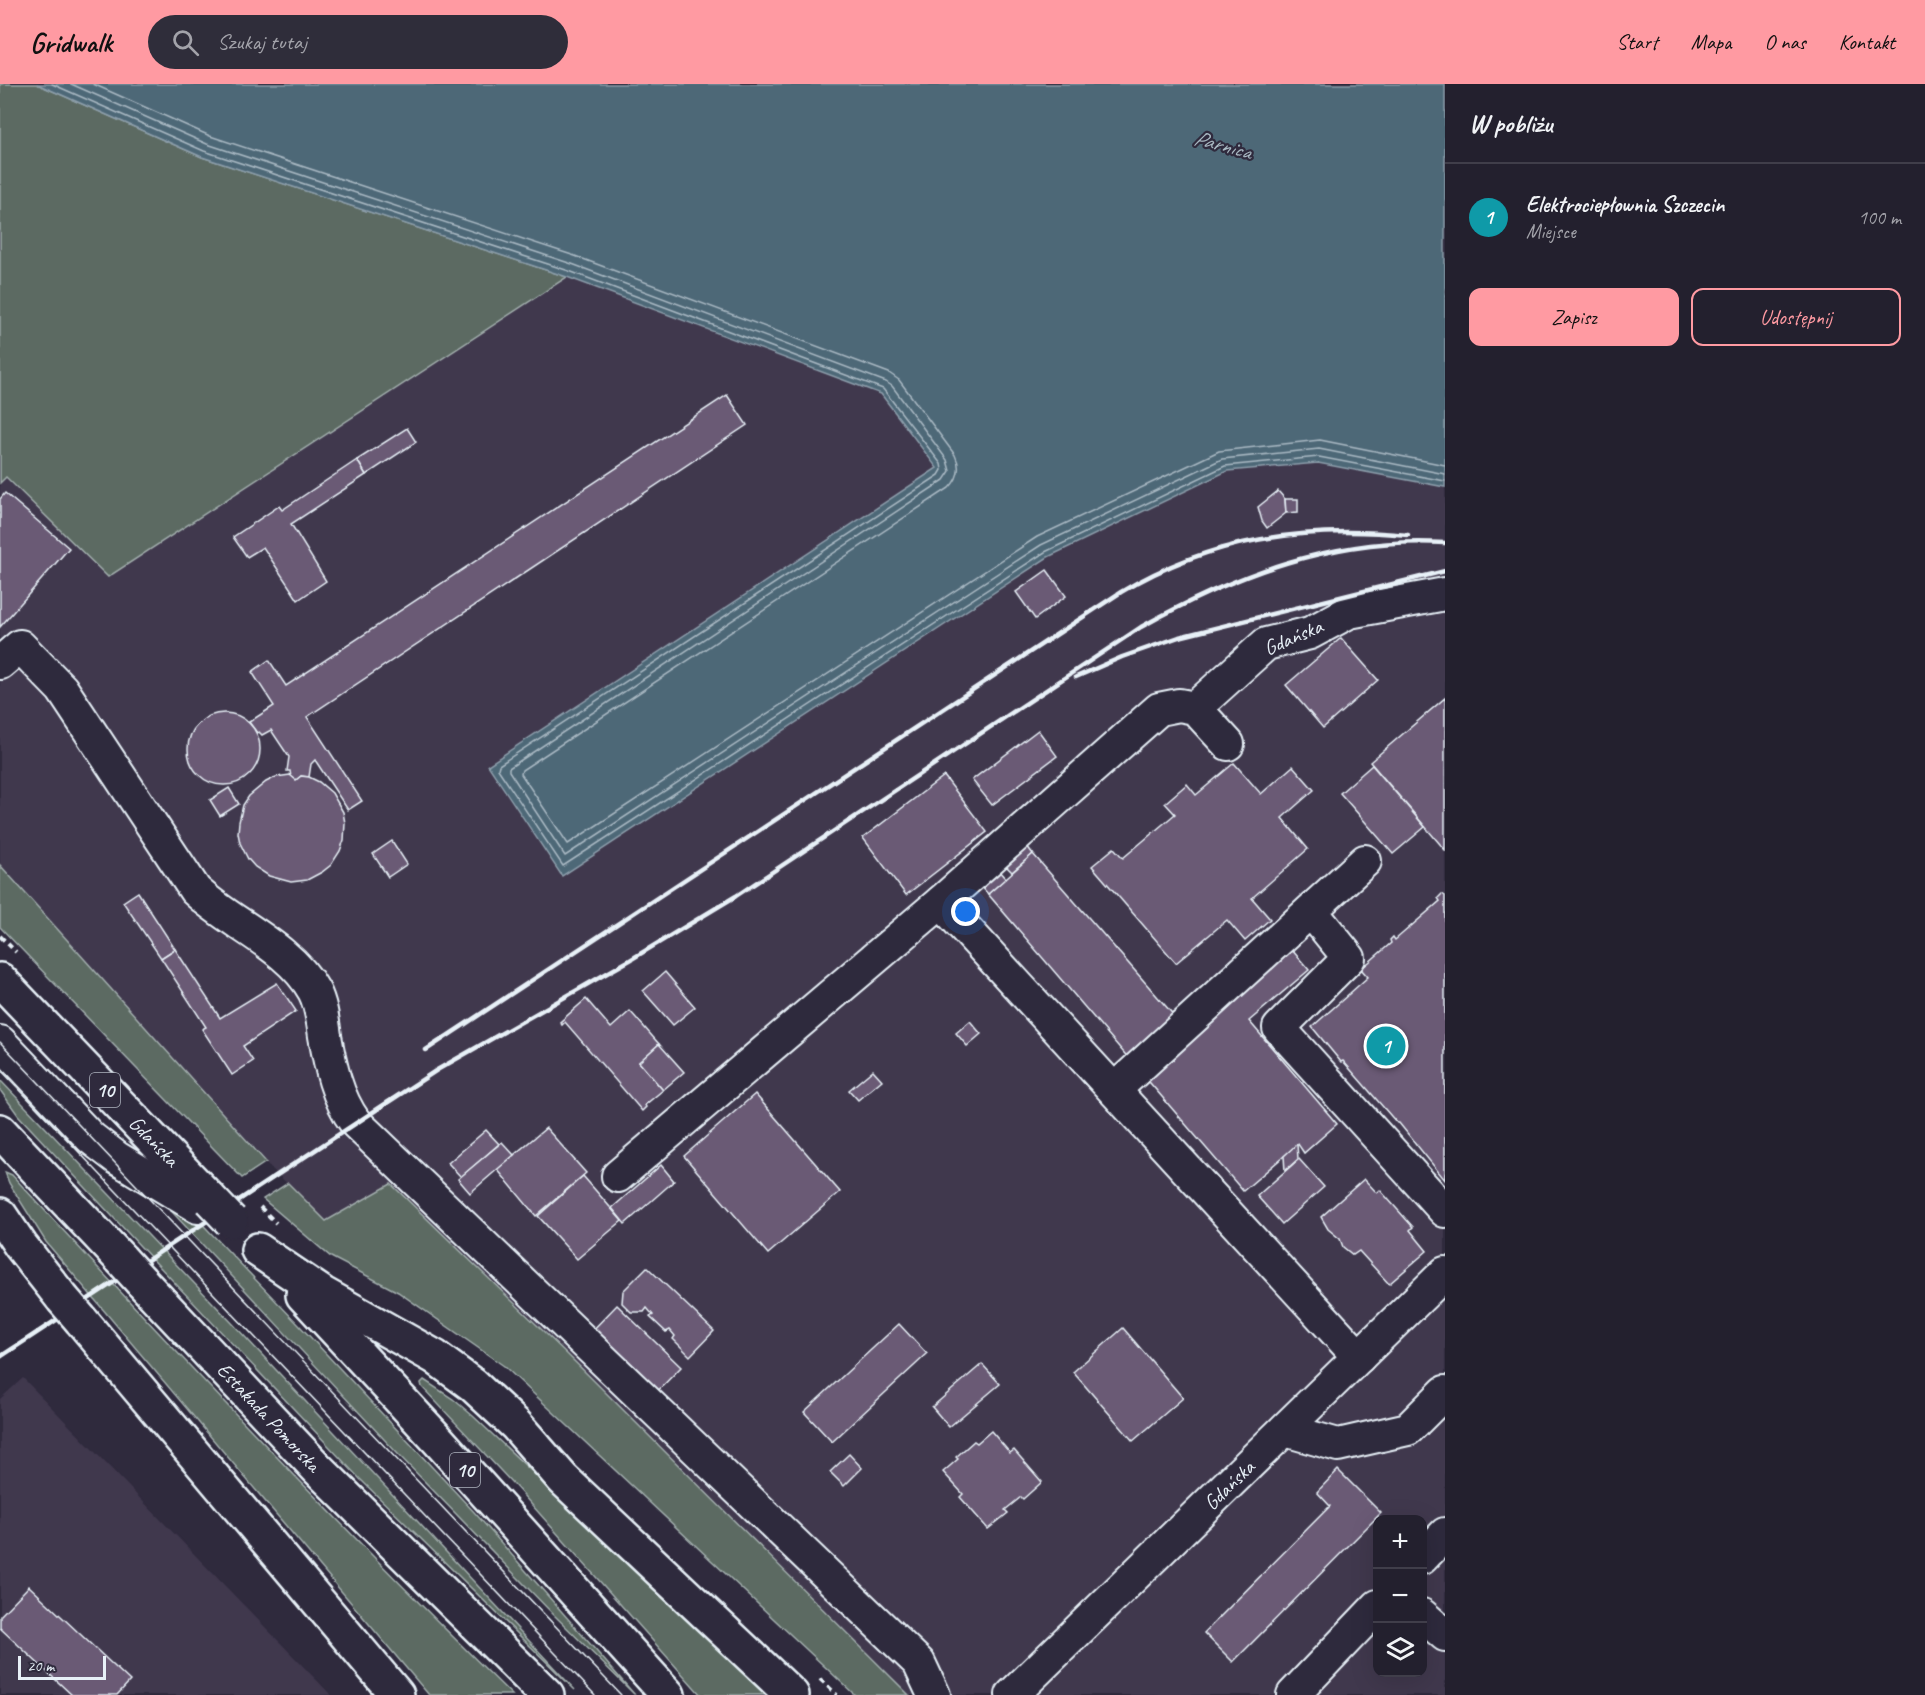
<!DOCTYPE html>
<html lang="pl">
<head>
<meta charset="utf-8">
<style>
	:root { --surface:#23202e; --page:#2f2d3a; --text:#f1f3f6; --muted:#a3a3aa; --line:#403e4a; --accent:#ff9aa2 }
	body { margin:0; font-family:Caveat,sans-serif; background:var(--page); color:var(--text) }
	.controls { position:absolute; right:18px; bottom:18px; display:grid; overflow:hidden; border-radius:12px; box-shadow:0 6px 24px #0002 }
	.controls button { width:54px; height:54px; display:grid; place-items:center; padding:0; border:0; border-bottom:2px solid var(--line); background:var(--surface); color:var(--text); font:30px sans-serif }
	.scale { position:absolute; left:18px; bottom:15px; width:88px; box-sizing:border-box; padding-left:6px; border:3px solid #e8f1f8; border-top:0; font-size:16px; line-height:21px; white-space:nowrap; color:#e8f1f8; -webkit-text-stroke:4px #2f2a3d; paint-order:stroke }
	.you { position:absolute; left:966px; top:828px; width:21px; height:21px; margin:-15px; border:4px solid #fff; border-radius:50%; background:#1a73e8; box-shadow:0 0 0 9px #1a73e833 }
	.badge { display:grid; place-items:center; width:39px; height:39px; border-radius:50%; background:var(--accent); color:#fff; font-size:20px; font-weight:700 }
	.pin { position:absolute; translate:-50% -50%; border:3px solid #fff; box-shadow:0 2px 6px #0006 }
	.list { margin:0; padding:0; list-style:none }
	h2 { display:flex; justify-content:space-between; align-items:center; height:78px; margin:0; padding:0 24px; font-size:26px }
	h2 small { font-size:20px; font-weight:400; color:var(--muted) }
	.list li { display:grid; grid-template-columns:39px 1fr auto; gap:18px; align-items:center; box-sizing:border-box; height:108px; padding:0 24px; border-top:2px solid var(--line) }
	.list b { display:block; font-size:22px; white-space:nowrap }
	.list p { margin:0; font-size:20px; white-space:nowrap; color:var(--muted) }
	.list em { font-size:20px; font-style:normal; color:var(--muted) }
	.actions { display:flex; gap:12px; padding:18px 24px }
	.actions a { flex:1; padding:14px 0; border:2px solid var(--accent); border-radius:12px; text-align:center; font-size:21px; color:var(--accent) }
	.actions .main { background:var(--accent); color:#111 }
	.icon { flex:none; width:33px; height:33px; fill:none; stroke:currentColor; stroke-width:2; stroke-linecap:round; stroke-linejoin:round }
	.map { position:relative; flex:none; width:1445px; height:1611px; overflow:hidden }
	header { display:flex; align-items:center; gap:36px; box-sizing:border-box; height:84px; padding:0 30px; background:var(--accent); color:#111 }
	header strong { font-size:28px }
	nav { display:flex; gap:33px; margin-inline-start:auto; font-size:21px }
	.search { width:420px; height:54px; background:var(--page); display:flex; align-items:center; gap:15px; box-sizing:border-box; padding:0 21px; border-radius:33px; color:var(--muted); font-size:22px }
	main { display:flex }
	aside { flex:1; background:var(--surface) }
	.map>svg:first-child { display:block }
</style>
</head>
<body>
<header>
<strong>Gridwalk</strong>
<div class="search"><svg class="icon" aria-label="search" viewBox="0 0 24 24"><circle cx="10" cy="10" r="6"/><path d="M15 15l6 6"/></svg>Szukaj tutaj</div>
<nav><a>Start</a><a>Mapa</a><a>O nas</a><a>Kontakt</a></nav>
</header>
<main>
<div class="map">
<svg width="1445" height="1611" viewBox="0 0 1445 1611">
	<rect width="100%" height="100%" fill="#2f2a3d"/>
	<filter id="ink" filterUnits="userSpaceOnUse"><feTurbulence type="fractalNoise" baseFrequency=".0167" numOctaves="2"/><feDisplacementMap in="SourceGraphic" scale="12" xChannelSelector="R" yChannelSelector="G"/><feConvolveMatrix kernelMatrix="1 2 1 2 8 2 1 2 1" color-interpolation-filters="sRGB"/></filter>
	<g filter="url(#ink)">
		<g fill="#41384e" fill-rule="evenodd">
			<path d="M567,193L881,310L937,385L1227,387L1318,379L1445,403V1611H909L567,1270L326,1137L269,1082L0,781V399L5,393L109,493ZM1378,1436H1422V1588H1378Z"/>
			<path d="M23,1294L331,1611H0V1315Z"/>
		</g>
		<g fill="#5b6b62" stroke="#a2aead" stroke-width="1.5">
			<path d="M0,0H37L202,73L567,193L108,493L6,393L0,399Z"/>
			<path d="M0,781L266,1078L242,1094L0,843Z"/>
			<path d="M0,996L234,1241L575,1606L360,1395L140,1162L18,1031L0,1006Z"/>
			<path d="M5,1088L12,1091C175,1268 340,1443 512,1611H429L46,1158L9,1099Z"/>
			<path d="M288,1099L326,1137L391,1100L567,1270L909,1611H855L504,1282L398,1208L331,1173L263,1115Z"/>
			<path d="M147,1101L185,1122L299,1241L475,1429L635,1611L553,1530L396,1368Z"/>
			<path d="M424,1296L453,1315L473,1332L769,1611H701L515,1402L422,1303L421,1299Z"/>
		</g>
		<path fill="#4e6777" stroke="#8c9eab" stroke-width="1.5" d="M37,0H1445V403L1318,379L1227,387L1048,473L562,792L488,681L937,384L881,310L567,193L202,73Z"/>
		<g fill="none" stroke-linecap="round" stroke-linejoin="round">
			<g stroke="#aabac4" stroke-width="1.5">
				<path d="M52,0L204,67L569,187L883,305L941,380L942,386L939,391L499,681L498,685L563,782L1045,468L1225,382L1319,373L1445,397"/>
				<path d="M71,0L207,60L572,180L886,298L892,302L947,376L950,387L944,396L509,684V687L565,772L1041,461L1222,375L1319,365L1445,390"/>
				<path d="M93,0L210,52L575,172L889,289L899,296L955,371C961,383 959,394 949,404L522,686L521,690L568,760L1037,453L1219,367L1320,356L1445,381"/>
			</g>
		</g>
		<g fill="#6b5a75" stroke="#e8f1f8" stroke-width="1.5">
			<path d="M727,311L747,341L307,633L362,717L348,726L315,676L311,680L309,693L301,692L296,696L291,693L290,687H287L289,673L271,646L262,651L259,648L257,649L249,638L274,622L252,588L269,576L286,602Z"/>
			<path d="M407,344L416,358L366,391L357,376Z"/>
			<path d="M357,376L366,391L291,440L326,497L298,516L263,463L247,473L233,453L279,422L282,426Z"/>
			<path d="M1278,407L1285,415L1286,429L1267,444L1262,437L1258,423Z"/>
			<path d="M5,409L69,464L0,543V415Z"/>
			<path d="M1285,415H1298V428L1286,429Z"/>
			<path d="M1047,486L1066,512L1035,535L1016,508Z"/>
			<path d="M1341,554L1378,596L1323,644L1286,601Z"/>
			<path d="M1445,614V766L1370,678Z"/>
			<circle cx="224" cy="665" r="36"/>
			<path d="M1038,646L1057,672L992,721L972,696Z"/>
			<path d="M1234,679L1261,710L1293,682L1314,706L1282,734L1308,765L1252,814L1270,835L1245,857L1227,836L1176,879L1092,782L1114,764L1123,774L1175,730L1165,719L1187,700L1196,711Z"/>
			<path d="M1372,681L1425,743L1393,770L1340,709Z"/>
			<path d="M290,691L296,696L301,692L309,693L319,698L332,709L343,728L345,739L344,756L340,767L331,781L322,788L307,796L291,798L269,792L255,783L248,775L240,759L238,749L239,738L243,721L249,712L266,698L276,693Z"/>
			<path d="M944,692L987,748L906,811L863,754Z"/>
			<path d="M229,704L239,720L220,732L210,716Z"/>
			<path d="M392,757L407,780L388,793L373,770Z"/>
			<path d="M1027,762L1033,770L1012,788L1005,781Z"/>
			<path d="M1033,770L1177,935L1130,976L988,810Z"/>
			<path d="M999,786L1006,794L988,810L981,802Z"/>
			<path d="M138,808L175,865L161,874L123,818Z"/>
			<path d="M1442,810L1445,812V1096L1399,1039H1397L1343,977L1341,978L1312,943L1368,893L1361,885L1391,859L1390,856L1393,853L1395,856L1440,817L1438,814Z"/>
			<path d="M175,865L220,934L277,899L296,927L243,962L253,977L232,991L202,945L206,943L161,874Z"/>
			<path d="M1292,866L1309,886L1249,937L1337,1040L1304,1069L1298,1060L1243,1107L1144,992Z"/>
			<path d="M665,888L695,923L673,941L643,907Z"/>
			<path d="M586,915L611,944L630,927L659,960L639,978L663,1006L645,1021L646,1023L642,1027L565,938L562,941L560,938Z"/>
			<path d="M970,937L981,950L967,962L956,949Z"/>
			<path d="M659,960L684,988L663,1006L639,978Z"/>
			<path d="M873,986L882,996L858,1016L849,1006Z"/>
			<path d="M755,1010L840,1108L768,1170L684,1072Z"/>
			<path d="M546,1044L586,1089L536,1132L497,1085Z"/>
			<path d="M486,1046L499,1060L461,1093L448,1079Z"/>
			<path d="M502,1058L514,1071L470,1109L458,1095Z"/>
			<path d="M1297,1060L1298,1075L1285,1087L1284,1072Z"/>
			<path d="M1299,1075L1324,1103L1282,1140L1257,1112Z"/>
			<path d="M661,1081L674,1097L625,1140L612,1124Z"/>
			<path d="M583,1092L622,1137L577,1175L538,1132Z"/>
			<path d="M1364,1095L1377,1109L1380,1106L1413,1143L1410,1146L1427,1167L1389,1200L1359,1167L1353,1171L1343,1163L1340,1155L1328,1145L1321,1133Z"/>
			<path d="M647,1183L714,1247L690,1272L673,1255L675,1252L670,1246L666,1248L650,1233L653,1231L647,1224L644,1228H631L622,1219L623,1207Z"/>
			<path d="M617,1221L681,1283L651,1314L587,1252Z"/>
			<path d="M899,1240L927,1270L832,1358L804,1328Z"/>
			<path d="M1123,1244L1183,1314L1133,1357L1073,1288Z"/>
			<path d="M982,1280L1000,1300L949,1343L932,1323Z"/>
			<path d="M991,1347L1010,1369L1014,1366L1042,1398L1023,1415L1021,1413L1005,1426L1008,1429L988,1445L960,1413L963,1410L943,1388L958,1375L956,1373L974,1357L977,1359Z"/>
			<path d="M849,1370L862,1384L844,1402L830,1388Z"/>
			<path d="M1338,1386L1381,1429L1233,1578L1204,1549L1330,1422L1317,1408Z"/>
			<path d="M29,1502L130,1597L117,1611H72L0,1544V1532Z"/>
		</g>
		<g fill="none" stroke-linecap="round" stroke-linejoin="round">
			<g stroke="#e8f1f8" stroke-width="36">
				<g id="minor">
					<path d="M0,579L20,562L62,605L195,806C232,841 289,862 314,907C321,920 323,938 325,952C330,981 337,1014 355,1038L919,1579L934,1611"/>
					<path d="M1195,624L1266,560L1310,549L1349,528L1445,510"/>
					<path d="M941,818L1159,625L1179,621L1195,624L1228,660"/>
					<path d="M1311,827L1349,874L1279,944L1445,1127"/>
					<path d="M0,958L91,1054L117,1074L198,1123"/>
					<path d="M1114,1006L1365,777"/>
					<path d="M618,1092L941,818L1359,1273"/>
					<path d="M1285,1346L1338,1361L1408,1345L1445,1308"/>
					<path d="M1422,1474L1445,1450"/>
					<path d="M1422,1531L1445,1551"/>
					<path d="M1012,1611L1445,1189"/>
					<path d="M1293,1611L1378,1522"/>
				</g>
			</g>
			<g stroke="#e8f1f8" stroke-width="38">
				<g id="major">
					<path d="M0,896L210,1115"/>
					<path d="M0,1047L121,1175"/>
					<path d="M0,1131L21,1162L62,1214"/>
					<path d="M258,1166L323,1210L435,1273L473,1301L516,1341L563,1395L792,1611"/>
					<path d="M141,1197L317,1384L547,1611"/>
					<path d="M303,1211L438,1356L668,1611"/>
					<path d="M81,1236L397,1611"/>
				</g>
			</g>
			<g stroke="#e8f1f8" stroke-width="4" stroke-dasharray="6 4.5" stroke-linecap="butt">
				<path d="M0,852L16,868"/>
				<path d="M260,1123L276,1139"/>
				<path d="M820,1595L837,1611"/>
			</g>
			<use href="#minor" stroke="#2f2a3d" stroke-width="32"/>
			<use href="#major" stroke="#2f2a3d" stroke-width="33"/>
			<g stroke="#e8f1f8" stroke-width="1.5">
				<path d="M0,958L621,1611"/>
				<path d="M0,985L595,1611"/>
			</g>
			<g stroke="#e8f1f8" stroke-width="4.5">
				<path d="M1076,593L1122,573L1179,553L1445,487"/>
				<path d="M426,966L1121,508C1210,454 1306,441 1408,451"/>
				<path d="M0,1273L437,986L630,876L736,812L1141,543C1236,490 1335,452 1445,459"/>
			</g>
			<g stroke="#e8f1f8" stroke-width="38" stroke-linecap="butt">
				<g id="major-bridge">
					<path d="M210,1115L231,1137"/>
					<path d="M121,1175L141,1197"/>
					<path d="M62,1214L81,1236"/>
				</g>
			</g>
			<use href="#major-bridge" stroke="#2f2a3d" stroke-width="33"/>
		</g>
	</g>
	<g text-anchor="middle" stroke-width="4.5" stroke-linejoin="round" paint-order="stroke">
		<g fill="#2f2a3d" stroke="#b0b5c0" stroke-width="1.5">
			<rect x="90" y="989" width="30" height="34" rx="4.5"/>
			<rect x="450" y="1369" width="30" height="34" rx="4.5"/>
		</g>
		<g font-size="20" font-weight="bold" fill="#e8f1f8">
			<text x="105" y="1013">10</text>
			<text x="465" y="1393">10</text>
		</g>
		<g font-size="21" fill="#e8f1f8" stroke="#2f2a3d">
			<text transform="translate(1293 553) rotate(-23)" y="7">Gdańska</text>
			<text transform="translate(154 1057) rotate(46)" y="7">Gdańska</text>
			<text transform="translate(269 1333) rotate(47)" y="7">Estakada Pomorska</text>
			<text transform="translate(1229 1401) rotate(-44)" y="7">Gdańska</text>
		</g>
		<g font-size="22" font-style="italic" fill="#aabac4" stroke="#2f2a3d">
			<text transform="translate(1223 60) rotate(15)" y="8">Parnica</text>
		</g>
	</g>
</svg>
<div class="controls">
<button>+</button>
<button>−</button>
<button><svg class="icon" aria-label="layers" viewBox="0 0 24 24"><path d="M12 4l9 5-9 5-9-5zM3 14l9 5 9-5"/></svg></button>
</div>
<div class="scale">20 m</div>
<div class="you"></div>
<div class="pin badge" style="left:1386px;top:962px;background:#0f9aa8">1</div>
</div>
<aside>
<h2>W pobliżu<small></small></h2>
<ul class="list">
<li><span class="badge" style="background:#0f9aa8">1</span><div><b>Elektrociepłownia Szczecin</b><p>Miejsce</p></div><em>100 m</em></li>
</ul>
<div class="actions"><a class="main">Zapisz</a><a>Udostępnij</a></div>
</aside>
</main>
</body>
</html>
